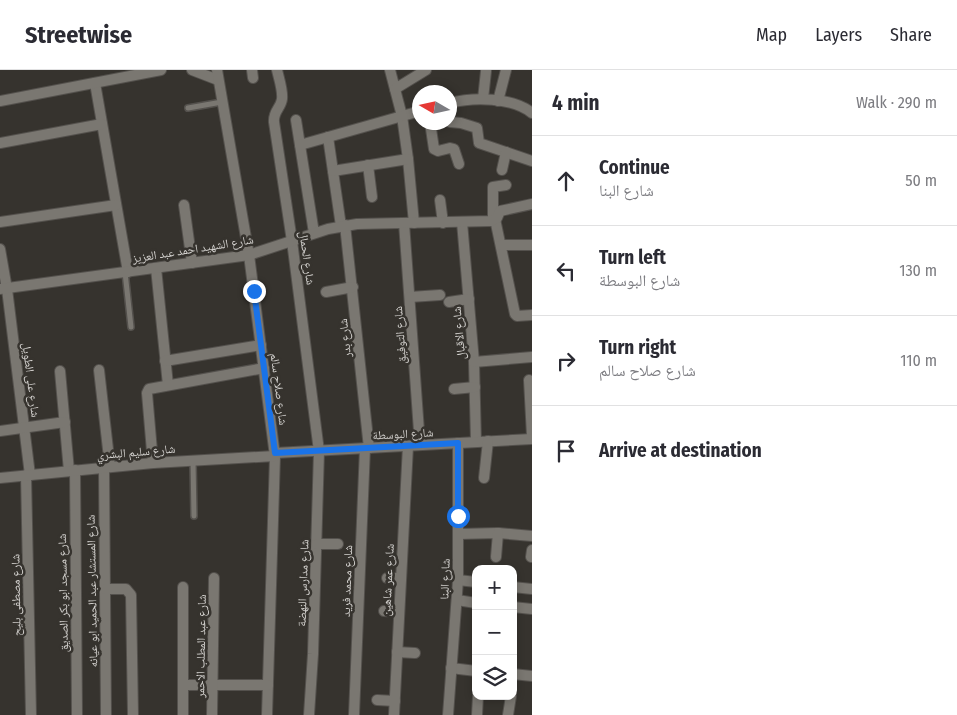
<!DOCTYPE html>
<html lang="en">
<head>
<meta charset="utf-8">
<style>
	:root { --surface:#fff; --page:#f2f2f3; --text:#2b2b33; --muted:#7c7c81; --line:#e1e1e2 }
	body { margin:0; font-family:"Fira Sans Condensed","Noto Naskh Arabic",sans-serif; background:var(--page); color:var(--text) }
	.controls { position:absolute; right:15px; bottom:15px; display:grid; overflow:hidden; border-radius:10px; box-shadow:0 2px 8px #0003 }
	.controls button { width:45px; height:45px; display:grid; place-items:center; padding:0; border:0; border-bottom:1px solid var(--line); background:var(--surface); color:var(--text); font:25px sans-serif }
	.compass { position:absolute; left:412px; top:15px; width:45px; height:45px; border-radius:50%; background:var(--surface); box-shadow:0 2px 8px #0003; rotate:279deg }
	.stop { position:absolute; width:15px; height:15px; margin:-11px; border:4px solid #1a73e8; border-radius:50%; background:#fff }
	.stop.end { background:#1a73e8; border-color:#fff; box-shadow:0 1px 5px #0008 }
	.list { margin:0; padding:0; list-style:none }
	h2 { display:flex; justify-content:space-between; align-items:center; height:65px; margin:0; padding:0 20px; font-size:21px }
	h2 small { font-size:16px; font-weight:400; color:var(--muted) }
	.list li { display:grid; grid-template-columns:32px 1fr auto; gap:15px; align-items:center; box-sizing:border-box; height:90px; padding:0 20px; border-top:1px solid var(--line) }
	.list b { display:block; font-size:19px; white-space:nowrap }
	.list p { margin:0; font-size:16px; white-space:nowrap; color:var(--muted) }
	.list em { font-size:16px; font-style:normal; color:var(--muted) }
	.icon { flex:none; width:28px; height:28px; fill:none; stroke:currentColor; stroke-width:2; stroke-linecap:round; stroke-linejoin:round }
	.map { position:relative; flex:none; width:532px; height:645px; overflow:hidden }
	header { display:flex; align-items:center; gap:30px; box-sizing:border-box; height:70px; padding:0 25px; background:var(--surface); border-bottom:1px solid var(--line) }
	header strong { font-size:24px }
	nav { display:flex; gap:28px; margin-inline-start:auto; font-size:18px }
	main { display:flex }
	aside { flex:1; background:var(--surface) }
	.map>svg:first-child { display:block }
</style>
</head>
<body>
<header>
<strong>Streetwise</strong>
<nav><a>Map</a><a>Layers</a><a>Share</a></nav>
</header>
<main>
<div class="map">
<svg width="532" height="645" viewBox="0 0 532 645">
	<rect width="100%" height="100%" fill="#36332e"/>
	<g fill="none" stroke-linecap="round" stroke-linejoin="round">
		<g stroke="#54514d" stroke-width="8">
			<g id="lane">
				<path d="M188,38L222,32"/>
				<path d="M125,202L131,257"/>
				<path d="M193,391L194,446"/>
			</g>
		</g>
		<g stroke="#54514d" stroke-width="12">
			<g id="street">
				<path d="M192,0L218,10"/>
				<path d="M217,0L249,185L275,386L267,645"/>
				<path d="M252,0L253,8"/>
				<path d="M277,0C279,9 283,20 282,29C281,38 273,41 274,52L292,171L319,381L313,584L309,645"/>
				<path d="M390,0L402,46L408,89L414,153"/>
				<path d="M95,13L128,202"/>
				<path d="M395,19L426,0"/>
				<path d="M483,29L486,1"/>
				<path d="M0,31L161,0"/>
				<path d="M498,31L506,0"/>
				<path d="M450,33C473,27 512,27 532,43"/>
				<path d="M296,50L314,163"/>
				<path d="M430,52L434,79L438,81L450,78L454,79L459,94"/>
				<path d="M450,52L461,53L477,58L479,73L532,91"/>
				<path d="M328,67L341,156"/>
				<path d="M0,73L102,54"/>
				<path d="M300,75L420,41"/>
				<path d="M368,95L372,127"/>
				<path d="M502,100L506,82"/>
				<path d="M333,101L408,89"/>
				<path d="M440,130L443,153"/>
				<path d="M184,135L192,193"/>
				<path d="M495,149L515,244L517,246L532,245"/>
				<path d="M493,150V117L506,115"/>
				<path d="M0,152L116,135"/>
				<path d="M462,152L474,292L476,372"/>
				<path d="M404,153L420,375"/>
				<path d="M345,155L369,378"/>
				<path d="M501,175H532"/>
				<path d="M0,179L7,219L30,405"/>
				<path d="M156,198L168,315"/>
				<path d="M0,219L249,185L328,159L357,154L491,151L497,148L500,141L532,134"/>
				<path d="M326,222L353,217"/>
				<path d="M410,227L440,225"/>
				<path d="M449,232L469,229"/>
				<path d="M165,291L261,275"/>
				<path d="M474,292L532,287"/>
				<path d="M99,300L110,397"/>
				<path d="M60,301L69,401"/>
				<path d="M529,310L532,366"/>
				<path d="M454,319L475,317"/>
				<path d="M0,361L65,352"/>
				<path d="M275,383L532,369"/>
				<path d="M153,393L147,323L149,319L264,298"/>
				<path d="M104,398L106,645"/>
				<path d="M75,400L77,645"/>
				<path d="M26,405L31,645"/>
				<path d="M0,408L153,393L275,386"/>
				<path d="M484,408L488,371"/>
				<path d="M458,464L498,463L532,466"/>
				<path d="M317,474H338"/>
				<path d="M496,487L498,463"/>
				<path d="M531,487L532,480"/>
				<path d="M387,508H401"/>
				<path d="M458,510L476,512"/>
				<path d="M513,517L532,519"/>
				<path d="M105,519H126L131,525L133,645"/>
				<path d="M457,530L476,533"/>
				<path d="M513,537L532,539"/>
				<path d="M384,541L399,542"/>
				<path d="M397,582L415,583"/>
				<path d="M451,598L476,601"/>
				<path d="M513,604L532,606"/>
				<path d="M183,615H268"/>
				<path d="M377,630L395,631"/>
				<path d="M183,645V517"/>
				<path d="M212,645L214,508"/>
				<path d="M354,645L365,378"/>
				<path d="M394,645L408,376"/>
				<path d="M448,645L458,510V373"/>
				<path d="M477,645L478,626"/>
				<path d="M508,645L511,626"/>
			</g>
		</g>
		<use href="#lane" stroke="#7a7771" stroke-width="5"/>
		<use href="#street" stroke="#7a7771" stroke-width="10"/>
	</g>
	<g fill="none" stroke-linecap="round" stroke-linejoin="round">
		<path stroke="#1a73e8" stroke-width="6" d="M254,221L275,383L458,373V446"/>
	</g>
	<g text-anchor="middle" stroke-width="5" stroke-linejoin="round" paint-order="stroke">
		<g font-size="12" fill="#d3d1ce" stroke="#36332e">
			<text transform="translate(193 179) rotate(-9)" y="4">شارع الشهيد احمد عبد العزيز</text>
			<text transform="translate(307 188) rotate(82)" y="4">شارع الحمال</text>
			<text transform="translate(459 263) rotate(-95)" y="4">شارع الاقبال</text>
			<text transform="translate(400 265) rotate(-94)" y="4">شارع التوفيق</text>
			<text transform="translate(345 268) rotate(-96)" y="4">شارع بدر</text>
			<text transform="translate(31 310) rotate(83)" y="4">شارع على الطويل</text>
			<text transform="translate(279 319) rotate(83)" y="4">شارع صلاح سالم</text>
			<text transform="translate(403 364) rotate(-3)" y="4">شارع البوسطة</text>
			<text transform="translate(136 382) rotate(-5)" y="4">شارع سليم البشري</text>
			<text transform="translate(445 509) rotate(-88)" y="4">شارع البنا</text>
			<text transform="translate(388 510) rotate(-87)" y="4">شارع عمر شاهين</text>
			<text transform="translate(347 511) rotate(-88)" y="4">شارع محمد فريد</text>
			<text transform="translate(303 513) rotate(-88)" y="4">شارع مدارس النهضة</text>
			<text transform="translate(92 521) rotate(-91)" y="4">شارع المستشار عبد الحميد ابو عيانه</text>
			<text transform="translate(63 523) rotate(-91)" y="4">شارع مسجد ابو بكر الصديق</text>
			<text transform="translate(16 525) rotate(-91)" y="4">شارع مصطفى بليح</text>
			<text transform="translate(201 576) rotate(-89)" y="4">شارع عبد المطلب الاحمر</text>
		</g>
	</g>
</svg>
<div class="controls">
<button>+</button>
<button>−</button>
<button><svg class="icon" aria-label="layers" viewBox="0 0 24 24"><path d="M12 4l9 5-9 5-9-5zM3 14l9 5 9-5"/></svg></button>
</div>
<svg class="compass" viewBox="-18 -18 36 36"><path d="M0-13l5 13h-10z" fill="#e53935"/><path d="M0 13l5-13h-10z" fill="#7c7c81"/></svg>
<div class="stop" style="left:458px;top:446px"></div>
<div class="stop end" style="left:254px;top:221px"></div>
</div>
<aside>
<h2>4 min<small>Walk · 290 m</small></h2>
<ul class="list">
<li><svg class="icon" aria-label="ahead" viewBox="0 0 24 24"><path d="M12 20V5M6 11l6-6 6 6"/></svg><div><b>Continue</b><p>شارع البنا</p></div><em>50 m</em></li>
<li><svg class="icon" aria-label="left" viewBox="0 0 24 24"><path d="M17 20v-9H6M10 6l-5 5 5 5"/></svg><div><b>Turn left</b><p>شارع البوسطة</p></div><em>130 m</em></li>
<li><svg class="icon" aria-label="right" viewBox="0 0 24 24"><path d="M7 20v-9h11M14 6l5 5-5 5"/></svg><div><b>Turn right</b><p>شارع صلاح سالم</p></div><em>110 m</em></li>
<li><svg class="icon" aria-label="arrive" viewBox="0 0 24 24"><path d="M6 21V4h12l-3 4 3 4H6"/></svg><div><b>Arrive at destination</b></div></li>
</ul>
</aside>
</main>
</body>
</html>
